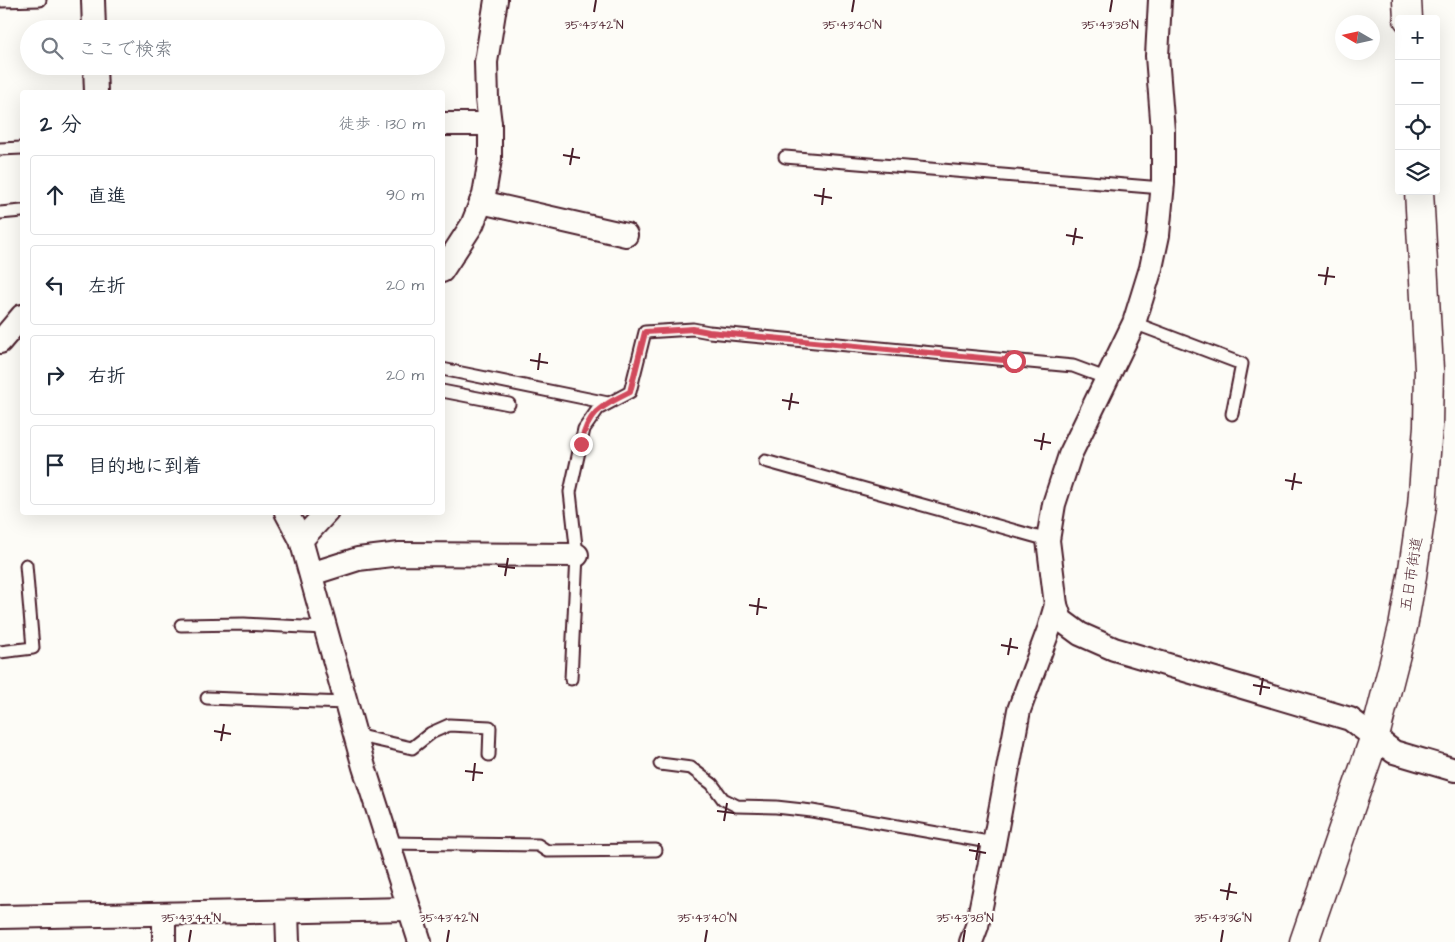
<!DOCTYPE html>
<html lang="ja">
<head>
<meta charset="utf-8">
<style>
	:root { --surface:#fff; --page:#f6f6f7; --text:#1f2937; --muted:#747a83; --line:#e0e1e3 }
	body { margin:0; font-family:"Architects Daughter","Klee One",sans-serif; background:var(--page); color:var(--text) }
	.controls { position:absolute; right:15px; top:15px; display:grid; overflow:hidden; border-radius:5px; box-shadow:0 5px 20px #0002 }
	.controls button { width:45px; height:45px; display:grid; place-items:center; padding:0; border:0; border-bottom:1px solid var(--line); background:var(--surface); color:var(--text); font:25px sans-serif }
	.compass { position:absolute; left:1335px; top:15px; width:45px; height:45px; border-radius:50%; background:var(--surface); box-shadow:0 5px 20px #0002; rotate:279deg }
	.stop { position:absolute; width:15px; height:15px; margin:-11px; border:4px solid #d1495b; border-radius:50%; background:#fff }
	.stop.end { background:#d1495b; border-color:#fff; box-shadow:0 1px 5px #0008 }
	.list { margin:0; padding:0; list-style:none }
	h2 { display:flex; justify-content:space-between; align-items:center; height:65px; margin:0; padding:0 20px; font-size:21px }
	h2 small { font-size:16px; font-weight:400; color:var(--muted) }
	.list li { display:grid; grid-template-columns:32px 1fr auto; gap:15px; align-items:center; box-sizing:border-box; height:80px; margin:0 10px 10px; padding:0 10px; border:1px solid var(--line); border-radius:5px }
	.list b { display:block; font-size:19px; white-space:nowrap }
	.list em { font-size:16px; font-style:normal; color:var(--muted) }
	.icon { flex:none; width:28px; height:28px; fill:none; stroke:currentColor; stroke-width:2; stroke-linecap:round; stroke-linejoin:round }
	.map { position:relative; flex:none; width:1455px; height:942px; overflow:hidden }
	.search { position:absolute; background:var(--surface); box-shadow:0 5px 20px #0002; left:20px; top:20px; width:425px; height:55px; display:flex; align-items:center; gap:12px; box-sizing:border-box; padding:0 18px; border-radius:28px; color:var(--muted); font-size:19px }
	.panel { position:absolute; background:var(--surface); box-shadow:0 5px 20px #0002; left:20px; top:90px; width:425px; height:425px; border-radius:5px }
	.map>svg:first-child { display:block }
</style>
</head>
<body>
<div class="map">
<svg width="1455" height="942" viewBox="0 0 1455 942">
	<rect width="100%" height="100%" fill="#fdfcf7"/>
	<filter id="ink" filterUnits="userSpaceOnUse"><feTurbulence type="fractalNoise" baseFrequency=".02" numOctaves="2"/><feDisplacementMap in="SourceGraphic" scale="10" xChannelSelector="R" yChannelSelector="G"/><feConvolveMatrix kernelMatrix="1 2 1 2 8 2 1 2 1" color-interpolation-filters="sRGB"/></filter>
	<g filter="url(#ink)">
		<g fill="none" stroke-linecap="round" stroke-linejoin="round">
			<g stroke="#4a1f2b" stroke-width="15">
				<g id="lane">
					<path d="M0,1L40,0"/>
					<path d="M0,149L22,148"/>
					<path d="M785,157L1162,188"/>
					<path d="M0,213L22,211"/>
					<path d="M1134,323L1242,364L1232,414"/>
					<path d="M442,369L608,403"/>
					<path d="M442,391L509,404"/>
					<path d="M765,461L1048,540"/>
					<path d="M181,625L244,624L324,628"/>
					<path d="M0,652L33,648L26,565"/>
					<path d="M571,679L577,555L570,492L584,429L598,409L630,392L645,332L693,329L709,332L1073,366L1108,379"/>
					<path d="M207,698L346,703"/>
					<path d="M355,735L412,748L431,733L449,725L490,727L489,755"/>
					<path d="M660,764L691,768L712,784L723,799L737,806L776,807L812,811L994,843"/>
					<path d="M388,843L538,845L547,851L656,850"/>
				</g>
			</g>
			<g stroke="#4a1f2b" stroke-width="26">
				<g id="street">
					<path d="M93,0L94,29"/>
					<path d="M1160,0L1157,56L1163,131V183L1158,235L1151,268L1134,323L1070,455L1054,504L1048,540L1056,605L1061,620L1080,634L1114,649L1350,719L1394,752L1455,770"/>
					<path d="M95,66L96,92"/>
					<path d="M442,124H490"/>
					<path d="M481,202L626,235"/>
					<path d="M442,271L472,225L484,195L490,159V124L487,99L486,62L496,0"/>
					<path d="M0,342L22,316"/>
					<path d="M286,512L301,540L364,767L420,942"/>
					<path d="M301,540L327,512"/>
					<path d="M311,574L358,559L400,554L577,555"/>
					<path d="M287,912L288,942"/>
					<path d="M164,914V942"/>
					<path d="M0,917L408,909"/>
					<path d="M971,942L977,926L994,843L1019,710L1049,629L1056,605"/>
				</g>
			</g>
			<g stroke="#4a1f2b" stroke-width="31">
				<g id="primary">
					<path d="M1407,0L1408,19"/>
					<path d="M1304,942L1375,736L1403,627L1412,576L1422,506L1428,426L1429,369L1419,191"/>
				</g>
			</g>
			<use href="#lane" stroke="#fdfcf7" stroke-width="11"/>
			<use href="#street" stroke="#fdfcf7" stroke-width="22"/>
			<use href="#primary" stroke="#fdfcf7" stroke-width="28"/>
		</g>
	</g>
	<g fill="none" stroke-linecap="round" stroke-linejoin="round" filter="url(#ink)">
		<path stroke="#d1495b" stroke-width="6" d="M581,444C588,411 602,406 630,392L645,332L693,329L709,332L1014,361"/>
	</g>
	<path fill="none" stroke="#4a1f2b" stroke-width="2" d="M594,12L596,0M852,12L854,0M1110,12L1112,0M563,155L580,158M570,165L573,148M814,195L832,198M822,205L824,188M1066,235L1083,238M1073,245L1076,228M1318,275L1335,277M1325,285L1328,267M530,360L548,363M538,370L540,353M782,400L799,403M789,410L792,393M1034,440L1051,443M1041,450L1044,433M1285,480L1302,483M1292,490L1295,473M498,566L515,568M505,576L508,558M749,605L767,608M757,615L759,598M1001,645L1018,648M1008,655L1011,638M1253,685L1270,688M1260,695L1263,678M214,731L231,734M221,741L224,724M465,771L483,773M473,781L475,763M717,811L734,813M724,821L727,803M969,850L986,853M976,860L979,843M1220,890L1237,893M1227,900L1230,883M189,942L191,930M447,942L449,930M705,942L707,930M963,942L965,930M1221,942L1223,930"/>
	<g text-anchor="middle" stroke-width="4.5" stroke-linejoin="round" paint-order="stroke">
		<g font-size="15" fill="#4a1f2b" stroke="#fdfcf7">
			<text transform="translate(1411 574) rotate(-81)" y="5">五日市街道</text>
		</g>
	</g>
	<g font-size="12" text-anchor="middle" fill="#4a1f2b" stroke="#fdfcf7" stroke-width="4.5" stroke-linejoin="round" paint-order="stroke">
		<text x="594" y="29">35°43'42"N</text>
		<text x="852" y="29">35°43'40"N</text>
		<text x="1110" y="29">35°43'38"N</text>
		<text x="191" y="922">35°43'44"N</text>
		<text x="449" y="922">35°43'42"N</text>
		<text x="707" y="922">35°43'40"N</text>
		<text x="965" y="922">35°43'38"N</text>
		<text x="1223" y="922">35°43'36"N</text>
	</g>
</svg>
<div class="controls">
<button>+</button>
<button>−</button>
<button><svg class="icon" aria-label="locate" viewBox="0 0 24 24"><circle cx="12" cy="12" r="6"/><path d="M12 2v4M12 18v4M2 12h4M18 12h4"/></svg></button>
<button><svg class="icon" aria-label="layers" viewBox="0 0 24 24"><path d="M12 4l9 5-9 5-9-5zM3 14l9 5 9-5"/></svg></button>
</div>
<svg class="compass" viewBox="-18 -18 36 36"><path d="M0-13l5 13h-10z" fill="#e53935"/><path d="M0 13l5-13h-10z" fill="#747a83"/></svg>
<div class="stop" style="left:1014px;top:361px"></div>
<div class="stop end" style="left:581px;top:444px"></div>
<div class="search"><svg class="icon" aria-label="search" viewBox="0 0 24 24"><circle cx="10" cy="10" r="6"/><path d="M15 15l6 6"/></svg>ここで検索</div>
<section class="panel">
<h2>2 分<small>徒歩 · 130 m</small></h2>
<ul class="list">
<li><svg class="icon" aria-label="ahead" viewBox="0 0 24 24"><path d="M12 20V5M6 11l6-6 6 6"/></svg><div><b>直進</b></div><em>90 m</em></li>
<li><svg class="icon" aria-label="left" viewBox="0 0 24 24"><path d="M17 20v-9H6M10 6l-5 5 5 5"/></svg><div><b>左折</b></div><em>20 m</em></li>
<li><svg class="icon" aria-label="right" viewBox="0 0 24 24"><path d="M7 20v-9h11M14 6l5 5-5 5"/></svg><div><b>右折</b></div><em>20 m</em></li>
<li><svg class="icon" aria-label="arrive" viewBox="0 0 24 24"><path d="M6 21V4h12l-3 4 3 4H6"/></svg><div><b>目的地に到着</b></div></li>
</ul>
</section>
</div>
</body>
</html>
